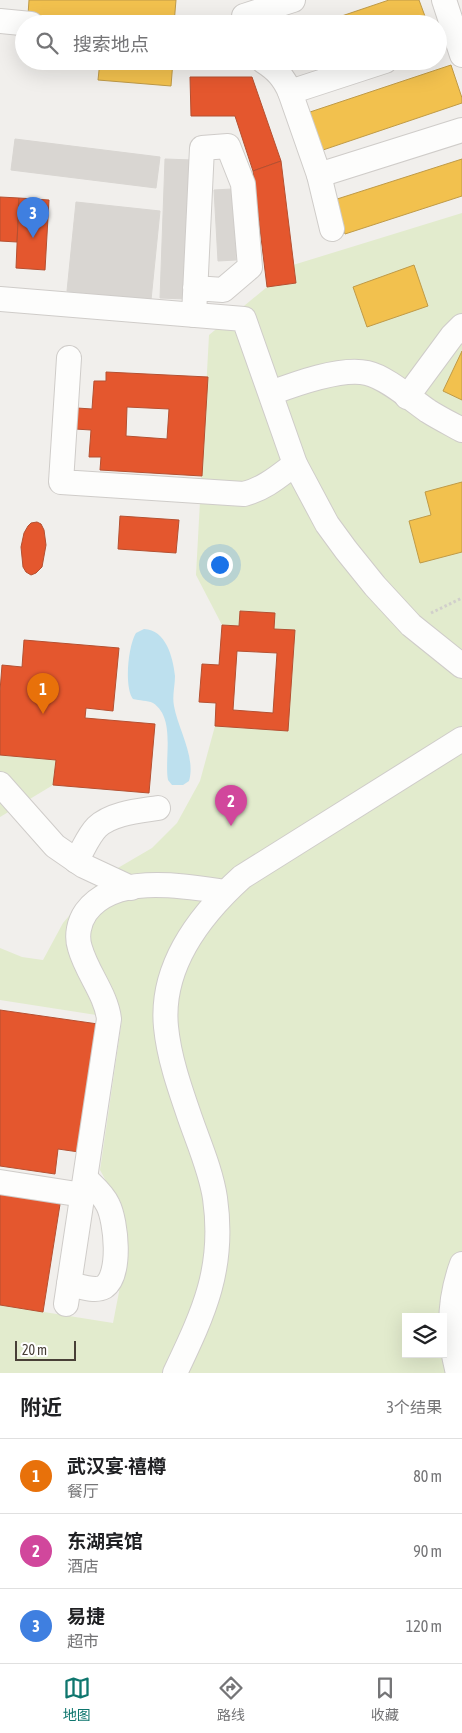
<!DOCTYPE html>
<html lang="zh">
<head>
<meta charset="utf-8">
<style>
	:root { --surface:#fff; --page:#f6f6f6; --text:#202124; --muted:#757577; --line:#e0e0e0; --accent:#0f766e }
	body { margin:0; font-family:"Asap Condensed","Noto Sans SC",sans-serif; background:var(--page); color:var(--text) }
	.controls { position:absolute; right:15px; bottom:15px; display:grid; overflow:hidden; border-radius:0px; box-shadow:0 5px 20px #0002 }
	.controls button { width:45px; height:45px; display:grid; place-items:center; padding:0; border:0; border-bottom:1px solid var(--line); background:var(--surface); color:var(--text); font:25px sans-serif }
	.scale { position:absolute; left:15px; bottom:12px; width:61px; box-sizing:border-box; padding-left:5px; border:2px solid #483f37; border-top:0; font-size:14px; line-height:18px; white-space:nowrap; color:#483f37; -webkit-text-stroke:4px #fff; paint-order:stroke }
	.you { position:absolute; left:219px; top:564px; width:18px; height:18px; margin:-12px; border:4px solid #fff; border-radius:50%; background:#1a73e8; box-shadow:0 0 0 8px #1a73e833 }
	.badge { display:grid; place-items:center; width:32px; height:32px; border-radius:50%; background:var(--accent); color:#fff; font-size:16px; font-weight:700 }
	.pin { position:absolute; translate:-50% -41px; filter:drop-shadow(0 1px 2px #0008) }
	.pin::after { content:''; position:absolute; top:26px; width:18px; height:15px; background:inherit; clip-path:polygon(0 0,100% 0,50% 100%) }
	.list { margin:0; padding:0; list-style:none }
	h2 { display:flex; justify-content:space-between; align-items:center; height:65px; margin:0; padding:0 20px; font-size:21px }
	h2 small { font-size:16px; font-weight:400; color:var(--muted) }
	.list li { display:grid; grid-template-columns:32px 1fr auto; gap:15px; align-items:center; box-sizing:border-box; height:75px; padding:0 20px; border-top:1px solid var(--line) }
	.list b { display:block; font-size:19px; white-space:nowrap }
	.list p { margin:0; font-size:16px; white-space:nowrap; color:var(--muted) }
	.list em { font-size:16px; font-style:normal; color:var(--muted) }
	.icon { flex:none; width:28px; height:28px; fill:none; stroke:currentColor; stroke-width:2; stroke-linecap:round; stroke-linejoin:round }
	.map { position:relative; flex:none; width:462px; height:1373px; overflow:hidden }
	.search { position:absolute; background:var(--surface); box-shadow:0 5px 20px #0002; left:15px; right:15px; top:15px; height:55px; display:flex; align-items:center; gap:12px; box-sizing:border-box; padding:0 18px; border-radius:28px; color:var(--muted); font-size:19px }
	.sheet { height:290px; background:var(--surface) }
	nav { display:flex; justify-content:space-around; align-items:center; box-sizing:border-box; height:70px; border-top:1px solid var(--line); background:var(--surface); font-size:14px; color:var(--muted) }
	nav a { display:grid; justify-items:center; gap:2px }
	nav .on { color:var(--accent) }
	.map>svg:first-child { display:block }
</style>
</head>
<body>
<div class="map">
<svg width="462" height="1373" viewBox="0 0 462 1373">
	<rect width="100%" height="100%" fill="#f1efec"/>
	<g fill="#e2ebcd" fill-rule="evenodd">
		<path d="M462,213V1373H0V1305L113,1323L124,1266L112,1192L100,1170L122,1019L0,1000V948L22,957L43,960L63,923L91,890L111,872L152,848L177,823L200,781L215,726L288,731L295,631L274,629L275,613L240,611L239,626L222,625L196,575L209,335L267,287L296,283L293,265ZM406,1317H443V1354H406Z"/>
		<path d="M0,755L56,760L53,785L0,817Z"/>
	</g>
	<path fill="#bde0ee" d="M144,629C166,630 173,657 175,676C175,686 172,696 174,706C178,729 196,757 189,781L183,785H172L168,780C164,758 176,718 153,703C147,700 140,701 133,699C124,687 128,646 136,633Z"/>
	<g fill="#f2c14e" stroke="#bf9a47">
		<path d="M29,0H176L174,24H142L28,15Z"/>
		<path d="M389,0H419L426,19L412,24H318Z"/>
		<path d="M100,61H173L171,86L98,80Z"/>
		<path d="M451,65L462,98V103L320,151L307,113Z"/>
		<path d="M462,159V196L345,234L334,200Z"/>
		<path d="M414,265L428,306L367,327L353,287Z"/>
		<path d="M462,351V400L443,391Z"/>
		<path d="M462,482V552L420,563L409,521L431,515L425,492Z"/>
	</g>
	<g fill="#e4572e" stroke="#b55031" fill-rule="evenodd">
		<path d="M190,77H252L281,161L253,171L235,116H191Z"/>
		<path d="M281,161L296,283L267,287L253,171Z"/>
		<path d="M0,197L19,198L17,242L0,241Z"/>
		<path d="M19,198L49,200L45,270L16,268Z"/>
		<path d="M106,372L208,377L202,476L100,470L101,457H89L91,430L75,429L77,408L92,409L94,381H106ZM127,407L169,409L167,439L126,436Z"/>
		<path d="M120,516L179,520L176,553L118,549Z"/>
		<path d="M37,522L41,524L44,530L46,545L42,567L36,573L31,575L26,572L23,567L21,547L24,533L28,526L31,523Z"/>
		<path d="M240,611L275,613L274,629L295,630L288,731L215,726L216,703L199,702L202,664L219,665L222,625L239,626ZM237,651L277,653L273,713L233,710Z"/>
		<path d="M24,640L119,648L113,711L86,708L85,718L155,724L149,793L53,785L56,760L0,755V691L2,665L22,667Z"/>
		<path d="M0,1010L98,1024L79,1152L58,1149L55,1174L0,1166Z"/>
		<path d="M0,1188L61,1198L43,1312L0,1305Z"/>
	</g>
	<g fill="#d9d6d2" stroke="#d9d6d2">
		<path d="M15,139L160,157L156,188L11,170Z"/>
		<path d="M165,159L192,160L186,299L160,298Z"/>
		<path d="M232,189L236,260L218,261L214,190Z"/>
		<path d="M76,202L160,211L151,300L67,291Z"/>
	</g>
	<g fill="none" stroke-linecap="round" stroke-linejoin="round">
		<g stroke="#cfccc9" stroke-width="26">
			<g id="minor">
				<path d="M444,0L462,55"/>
				<path d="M0,21L31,24"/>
				<path d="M247,24L244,16L293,0"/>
				<path d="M263,61C277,70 284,78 290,92L319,175L332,229"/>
				<path d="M290,92L385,61"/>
				<path d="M319,175L462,130"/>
				<path d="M0,299L244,319L295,464L327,524L346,550L375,586L411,625L462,666"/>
				<path d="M194,315L202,148L228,146L243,184L250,267L223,290L195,288"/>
				<path d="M69,358L61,482L244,494C264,489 279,476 295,464"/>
				<path d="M271,393C295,384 341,367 367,373C386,377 412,400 428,411C439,418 451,424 462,430"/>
				<path d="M407,397L452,336L462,326"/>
				<path d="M0,784L55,846L84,866L131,888"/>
				<path d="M76,861C83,850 88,836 97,827C112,813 139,811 158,808"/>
				<path d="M0,1182L83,1195"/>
				<path d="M69,1284C79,1286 95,1292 104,1287C122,1275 116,1221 108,1205C103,1194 94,1187 86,1179"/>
				<path d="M66,1304L109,1019C106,994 87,973 80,948C76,936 79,922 86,912C115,873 184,886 225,892"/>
				<path d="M175,1373C204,1312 225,1268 215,1198C211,1171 199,1144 190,1118C180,1089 169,1058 166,1027C160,966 200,915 242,877L462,739"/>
				<path d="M458,1373C448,1336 449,1299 462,1264"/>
			</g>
		</g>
		<path stroke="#d1cfcb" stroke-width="3" stroke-dasharray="2.5 2.5" stroke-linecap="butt" d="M431,613L462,598"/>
		<use href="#minor" stroke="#fdfdfc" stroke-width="24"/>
	</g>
</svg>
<div class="controls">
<button><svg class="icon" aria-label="layers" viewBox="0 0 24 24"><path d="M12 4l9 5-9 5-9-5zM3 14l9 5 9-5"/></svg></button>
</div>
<div class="scale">20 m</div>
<div class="you"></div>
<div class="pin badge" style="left:43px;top:714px;background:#e8710a">1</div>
<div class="pin badge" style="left:231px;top:826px;background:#d1479c">2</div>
<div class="pin badge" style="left:33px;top:238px;background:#3f7fe0">3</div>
<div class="search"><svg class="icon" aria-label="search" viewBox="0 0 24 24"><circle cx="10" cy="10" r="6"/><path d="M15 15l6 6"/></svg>搜索地点</div>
</div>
<section class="sheet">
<h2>附近<small>3个结果</small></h2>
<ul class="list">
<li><span class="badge" style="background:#e8710a">1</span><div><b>武汉宴·禧樽</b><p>餐厅</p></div><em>80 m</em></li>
<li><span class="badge" style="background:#d1479c">2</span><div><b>东湖宾馆</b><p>酒店</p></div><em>90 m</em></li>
<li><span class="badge" style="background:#3f7fe0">3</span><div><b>易捷</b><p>超市</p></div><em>120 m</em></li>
</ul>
</section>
<nav>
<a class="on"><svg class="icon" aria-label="map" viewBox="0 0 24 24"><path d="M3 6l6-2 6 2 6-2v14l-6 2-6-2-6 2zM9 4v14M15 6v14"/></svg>地图</a>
<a><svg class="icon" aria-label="directions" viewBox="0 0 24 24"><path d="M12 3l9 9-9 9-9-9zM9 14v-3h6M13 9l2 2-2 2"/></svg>路线</a>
<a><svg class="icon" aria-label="saved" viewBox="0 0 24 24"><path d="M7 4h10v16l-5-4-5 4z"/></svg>收藏</a>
</nav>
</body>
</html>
